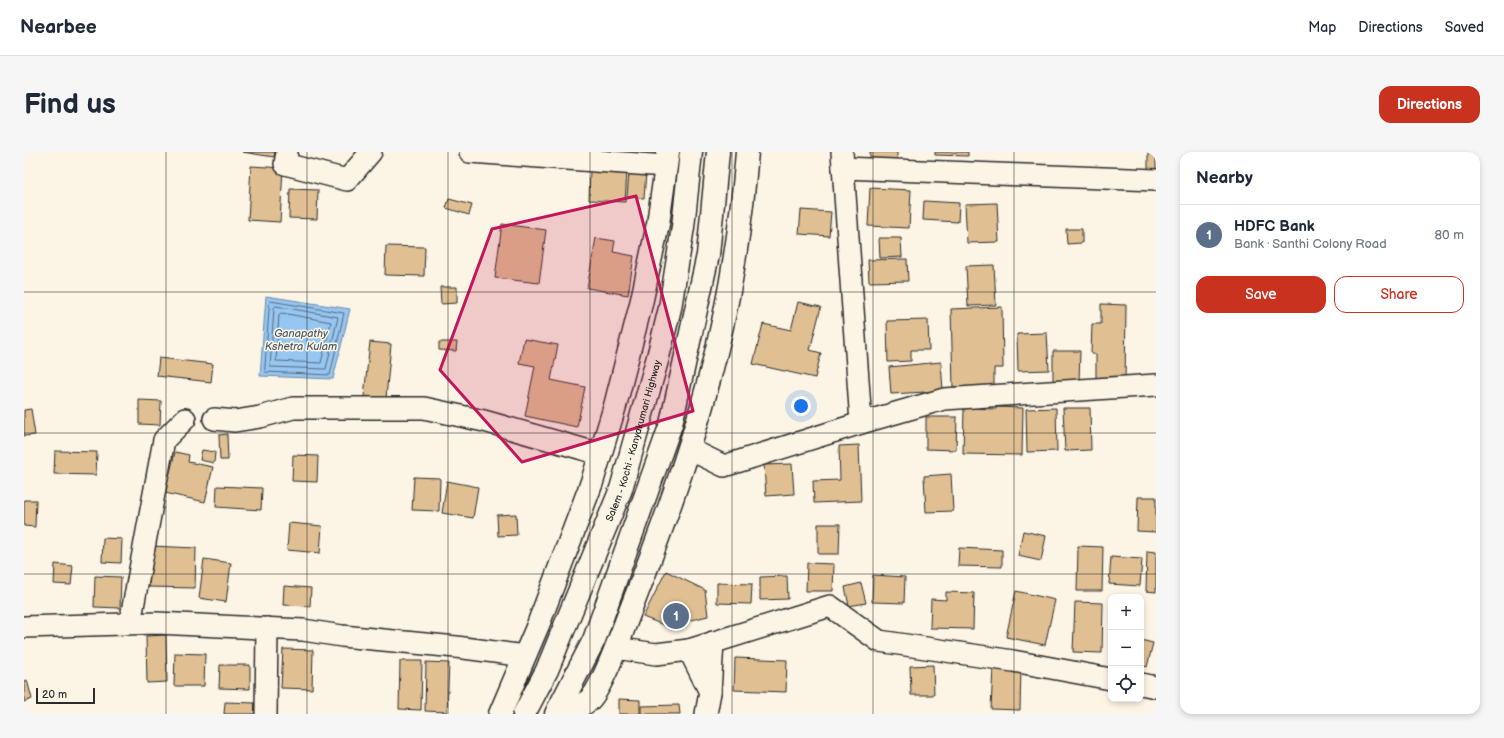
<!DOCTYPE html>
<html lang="en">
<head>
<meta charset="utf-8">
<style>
	:root { --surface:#fff; --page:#f6f6f7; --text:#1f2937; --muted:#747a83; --line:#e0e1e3; --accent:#c8321e }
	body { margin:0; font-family:"Balsamiq Sans",sans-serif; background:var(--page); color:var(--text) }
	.controls { position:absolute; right:12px; bottom:12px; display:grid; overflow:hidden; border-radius:8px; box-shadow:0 2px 6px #0003 }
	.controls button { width:36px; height:36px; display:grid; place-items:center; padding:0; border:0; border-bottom:1px solid var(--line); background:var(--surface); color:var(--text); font:20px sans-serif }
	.scale { position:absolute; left:12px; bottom:10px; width:59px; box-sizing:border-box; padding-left:4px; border:2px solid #2b2b2b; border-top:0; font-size:11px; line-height:14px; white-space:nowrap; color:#2b2b2b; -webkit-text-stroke:3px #fcf5e5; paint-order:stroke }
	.you { position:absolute; left:777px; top:254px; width:14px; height:14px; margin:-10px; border:3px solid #fff; border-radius:50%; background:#1a73e8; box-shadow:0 0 0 6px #1a73e833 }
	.badge { display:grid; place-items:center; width:26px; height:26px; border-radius:50%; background:var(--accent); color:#fff; font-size:13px; font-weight:700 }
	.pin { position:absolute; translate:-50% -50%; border:2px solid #fff; box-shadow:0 1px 4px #0006 }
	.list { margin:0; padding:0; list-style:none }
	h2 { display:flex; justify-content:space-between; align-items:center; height:52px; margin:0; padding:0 16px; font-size:17px }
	h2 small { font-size:13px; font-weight:400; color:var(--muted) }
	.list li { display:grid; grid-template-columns:26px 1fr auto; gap:12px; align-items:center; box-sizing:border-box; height:60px; padding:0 16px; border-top:1px solid var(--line) }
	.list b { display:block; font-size:15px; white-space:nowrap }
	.list p { margin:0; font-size:13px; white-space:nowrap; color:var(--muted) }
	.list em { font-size:13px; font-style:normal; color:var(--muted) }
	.actions { display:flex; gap:8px; padding:12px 16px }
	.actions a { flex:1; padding:9px 0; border:1px solid var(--accent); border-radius:12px; text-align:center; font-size:14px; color:var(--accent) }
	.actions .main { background:var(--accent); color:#fff }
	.icon { flex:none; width:22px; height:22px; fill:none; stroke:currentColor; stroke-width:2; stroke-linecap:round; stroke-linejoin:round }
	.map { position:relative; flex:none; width:1132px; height:562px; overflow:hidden; border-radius:12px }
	header { display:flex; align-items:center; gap:24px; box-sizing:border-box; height:56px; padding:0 20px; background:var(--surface); border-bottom:1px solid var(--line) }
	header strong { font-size:19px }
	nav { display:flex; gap:22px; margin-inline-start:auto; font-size:14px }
	.intro { display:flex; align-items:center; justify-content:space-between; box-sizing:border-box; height:96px; padding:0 24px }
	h1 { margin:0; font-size:28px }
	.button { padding:10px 18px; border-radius:12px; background:var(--accent); color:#fff; font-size:14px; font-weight:700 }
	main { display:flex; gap:24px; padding:0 24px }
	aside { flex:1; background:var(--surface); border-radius:12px; box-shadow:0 2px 6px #0003 }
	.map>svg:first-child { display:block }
</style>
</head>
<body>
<header>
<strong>Nearbee</strong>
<nav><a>Map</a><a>Directions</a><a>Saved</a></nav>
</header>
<div class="intro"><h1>Find us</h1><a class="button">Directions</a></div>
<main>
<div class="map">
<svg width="1132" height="562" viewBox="0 0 1132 562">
	<rect width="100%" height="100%" fill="#fcf5e5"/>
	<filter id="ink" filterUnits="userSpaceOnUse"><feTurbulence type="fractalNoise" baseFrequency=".025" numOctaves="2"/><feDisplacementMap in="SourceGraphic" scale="8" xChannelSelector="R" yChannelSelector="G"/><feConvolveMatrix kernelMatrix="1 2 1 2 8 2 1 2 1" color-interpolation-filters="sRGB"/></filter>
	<g filter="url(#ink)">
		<path fill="#96c6f2" stroke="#6b88a2" d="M242,144L326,157L309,227L236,224Z"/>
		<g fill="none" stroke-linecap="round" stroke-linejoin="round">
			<g stroke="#56697b" stroke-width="1">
				<path d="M246,149L320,161L306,223L241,220Z"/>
				<path d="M252,154L314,165L302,217L246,215L250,156Z"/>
				<path d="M258,161L307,170L297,211L252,209L255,163Z"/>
			</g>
		</g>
		<g fill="#e0c092" stroke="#2b2b2b">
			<path d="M218,0H251L250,5Z"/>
			<path d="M846,0H873V9L846,10Z"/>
			<path d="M911,0H944V4L911,3Z"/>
			<path d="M1124,0H1132V24L1124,25Z"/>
			<path d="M227,14L259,16L256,70L224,68Z"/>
			<path d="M566,16L603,18L601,50L565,48Z"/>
			<path d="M605,20L622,21L620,46L603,45Z"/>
			<path d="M846,36L887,38L885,76L844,74Z"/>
			<path d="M266,37L294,38L293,67L265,66Z"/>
			<path d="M425,47L448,53L445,63L422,56Z"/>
			<path d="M900,49L935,51L934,70L899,68Z"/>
			<path d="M973,51L975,90L943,91L941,52Z"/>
			<path d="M777,58L807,60L805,84L775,82Z"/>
			<path d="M478,72L522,78L515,131L471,126Z"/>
			<path d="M1042,77H1058V91L1043,92Z"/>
			<path d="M572,86L591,89L589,100L610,104L604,143L563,136Z"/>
			<path d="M855,86H877L878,105L856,106Z"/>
			<path d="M362,94L401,95L400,124L361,123Z"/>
			<path d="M883,107L884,129L845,130L844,108Z"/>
			<path d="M970,113L972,153L944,154L942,114Z"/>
			<path d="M416,135H433V151L417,152Z"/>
			<path d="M774,150L797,155L786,198L797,201L791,226L729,212L739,172L767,178Z"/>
			<path d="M1077,152L1102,153L1101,232H1072V202H1067L1068,172H1077Z"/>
			<path d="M978,155L979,216H970V234L929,235L927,157Z"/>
			<path d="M904,168L905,198H887V209L864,210L863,169Z"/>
			<path d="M1023,181L1025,218L994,219L993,182Z"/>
			<path d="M500,187L534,193L527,228L561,235L553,275L501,264L511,214L495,211Z"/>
			<path d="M346,190L367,192L362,246L340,244Z"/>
			<path d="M415,190H433L432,199L415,198Z"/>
			<path d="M1029,199H1056L1055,230H1029Z"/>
			<path d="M135,206L189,212L187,230L133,224Z"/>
			<path d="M917,210L919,239L867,242L865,215Z"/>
			<path d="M115,248L137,249L136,273L115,272Z"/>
			<path d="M972,255L999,256L998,303L939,302L940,256L972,257Z"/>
			<path d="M1032,256L1033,299L1003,300L1002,257Z"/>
			<path d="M1039,256H1066L1067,298L1041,299Z"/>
			<path d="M7,257L11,283L0,284V258Z"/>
			<path d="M902,265H933L932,298L902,297Z"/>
			<path d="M203,282L204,308H196L195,283Z"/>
			<path d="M835,293L837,349L790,351L789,329L816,328L815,294Z"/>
			<path d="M178,298L191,300L190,311L176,308Z"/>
			<path d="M31,299L73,300L72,323L30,322Z"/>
			<path d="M151,300L165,303L164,310L189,315L181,350L141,341Z"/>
			<path d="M269,303L294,304L293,330L268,329Z"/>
			<path d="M768,312L770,342L742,344L740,313Z"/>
			<path d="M927,322L929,359L902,360L900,324Z"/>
			<path d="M390,325L416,326L415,359L388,358Z"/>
			<path d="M423,329L454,335L449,366L418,361Z"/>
			<path d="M193,334L238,336L237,358L192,355Z"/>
			<path d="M1114,345H1132V380L1113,379Z"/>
			<path d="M0,348H12L11,375L0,374Z"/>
			<path d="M492,362L493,383L474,384L473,363Z"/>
			<path d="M265,371L298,374L296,401L263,398Z"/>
			<path d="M794,372H816L815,402H794Z"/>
			<path d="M999,379L1022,384L1017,409L994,404Z"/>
			<path d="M79,386L98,387L97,411L78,410Z"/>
			<path d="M127,394L172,396L171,436L125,435Z"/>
			<path d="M1054,394L1079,395L1078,439H1053Z"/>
			<path d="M935,396L978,398V415L934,414Z"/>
			<path d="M1123,399L1132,400V440L1122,439Z"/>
			<path d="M1087,405L1118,407L1116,434L1085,432Z"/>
			<path d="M180,407L207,411L202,450L175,446Z"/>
			<path d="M783,411L810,412L809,439H782Z"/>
			<path d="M31,412L49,414L47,433L30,432Z"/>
			<path d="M642,419L681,438L684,464L642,474L619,465Z"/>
			<path d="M849,423L881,425L880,451L848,450Z"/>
			<path d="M71,424L97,425L96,456L70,455Z"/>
			<path d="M763,424L764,447L736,448V425Z"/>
			<path d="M693,431L728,432L727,452L693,451Z"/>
			<path d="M837,431L842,451L825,454L821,435Z"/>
			<path d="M260,434L287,436L286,454L259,453Z"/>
			<path d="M992,439L1031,448L1021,493L982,485Z"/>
			<path d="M922,440L950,441L949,477L906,476L907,447L922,448Z"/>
			<path d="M1051,450L1079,451L1078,501L1049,500Z"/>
			<path d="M142,483L143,530L123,531L122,484Z"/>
			<path d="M1117,488L1129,491L1123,515L1117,513Z"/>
			<path d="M259,497L289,498L288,537L257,536Z"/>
			<path d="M151,501L181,502L180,534H150Z"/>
			<path d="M711,506L763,508L762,540L710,538Z"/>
			<path d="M376,509H398L397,558L375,557Z"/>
			<path d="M402,510L425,511L423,560L401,559Z"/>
			<path d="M196,513H226V537L195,536Z"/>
			<path d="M909,513L910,543H887L886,514Z"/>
			<path d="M969,515H997L996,558L967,557Z"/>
			<path d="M3,528L8,547L0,550V529Z"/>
			<path d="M595,547L616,548V562H595Z"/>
			<path d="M201,550L231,551V562H200Z"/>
			<path d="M655,553L656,562H617V554Z"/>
		</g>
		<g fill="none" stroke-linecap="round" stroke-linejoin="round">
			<g stroke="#2b2b2b" stroke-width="24">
				<g id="street">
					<path d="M263,0L261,12L323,28L347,0"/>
					<path d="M446,0L642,14"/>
					<path d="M818,0L837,271"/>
					<path d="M819,16L1132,28"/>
					<path d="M190,267L211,269L236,265L269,256H400L460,269L576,302"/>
					<path d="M665,297L700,314L837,271L920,247L1132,233"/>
					<path d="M106,471L140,288L161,267"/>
					<path d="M0,475L133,471L279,478L318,484L432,495L501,504"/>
					<path d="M592,496L632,502L665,498"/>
					<path d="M1117,532L1132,535"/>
					<path d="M686,540L689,490"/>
					<path d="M242,562L243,476"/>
					<path d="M682,562L686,540L665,498L806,454L855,489L989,509L1087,527"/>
				</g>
			</g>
			<g stroke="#2b2b2b" stroke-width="25">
				<g id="secondary">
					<path d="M535,556C546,556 555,556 564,549C576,541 599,478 605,462C635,385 664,308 685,228C705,154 717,77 723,0"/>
					<path d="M476,562L514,473L568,330L591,254L617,152L634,72L644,0"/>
				</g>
			</g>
			<g stroke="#2b2b2b" stroke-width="25">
				<g id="highway">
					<path id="s1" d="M500,562L523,518L597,337L634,205L646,156L659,75L667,0"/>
					<path d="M532,562L570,488L647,272L684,103L694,0"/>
				</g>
			</g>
			<use href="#street" stroke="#fcf5e5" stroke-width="21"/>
			<use href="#secondary" stroke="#fcf5e5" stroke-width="22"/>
			<use href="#highway" stroke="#fcf5e5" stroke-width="22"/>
		</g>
	</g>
	<path fill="#c2185b" fill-opacity="0.2" stroke="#c2185b" stroke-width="3" stroke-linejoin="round" d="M612,44L669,259L498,310L416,218L468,77Z"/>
	<path fill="none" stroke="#2b2b2b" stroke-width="1" stroke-opacity="0.55" d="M142,0V562M283,0V562M424,0V562M566,0V562M708,0V562M849,0V562M990,0V562M0,140H1132M0,281H1132M0,422H1132"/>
	<g text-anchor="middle" stroke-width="3" stroke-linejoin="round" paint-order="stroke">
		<g font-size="10" fill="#2b2b2b" stroke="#fcf5e5">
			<text dy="4" stroke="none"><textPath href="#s1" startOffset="295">Salem - Kochi - Kanyakumari Highway</textPath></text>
		</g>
		<g font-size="11" font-style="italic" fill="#4b5a67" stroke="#fcf5e5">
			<text x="277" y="185">Ganapathy<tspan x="277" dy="13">Kshetra Kulam</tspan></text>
		</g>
	</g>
</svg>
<div class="controls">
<button>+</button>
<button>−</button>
<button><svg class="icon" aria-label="locate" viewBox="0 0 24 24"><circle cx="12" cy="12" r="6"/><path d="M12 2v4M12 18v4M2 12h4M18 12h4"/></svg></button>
</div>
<div class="scale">20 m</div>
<div class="you"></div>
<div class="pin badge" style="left:652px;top:464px;background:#5c6f8a">1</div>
</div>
<aside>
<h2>Nearby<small></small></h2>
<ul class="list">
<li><span class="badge" style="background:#5c6f8a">1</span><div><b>HDFC Bank</b><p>Bank · Santhi Colony Road</p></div><em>80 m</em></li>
</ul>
<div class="actions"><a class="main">Save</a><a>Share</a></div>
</aside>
</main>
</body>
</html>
